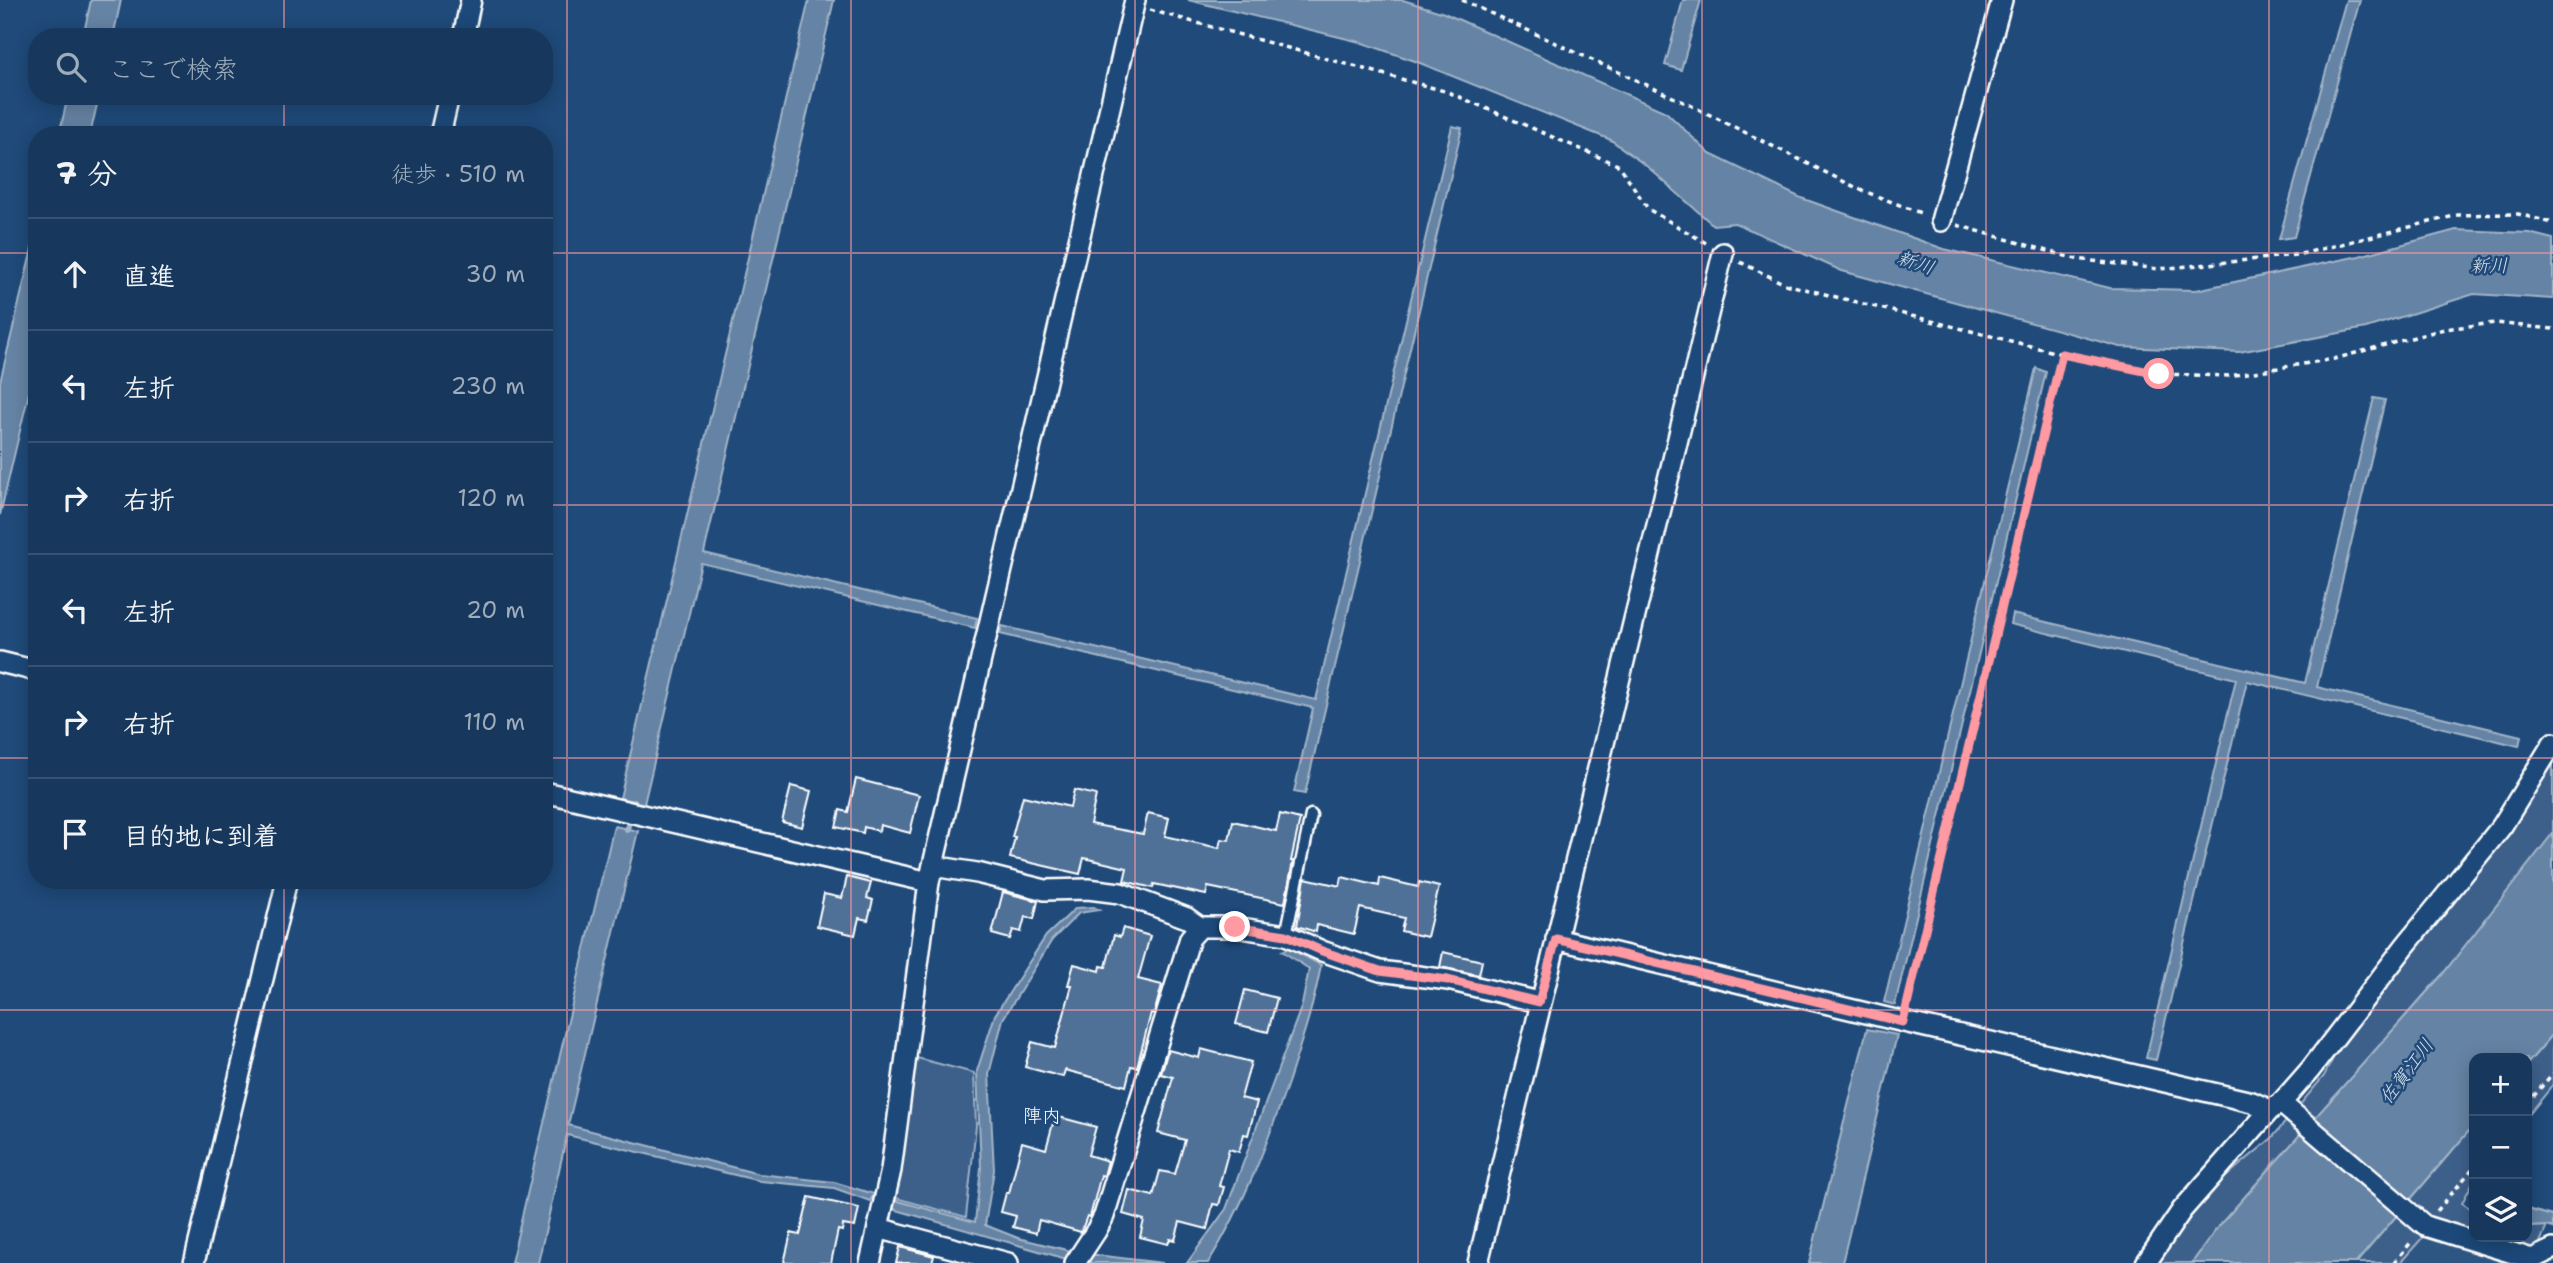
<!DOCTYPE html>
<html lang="ja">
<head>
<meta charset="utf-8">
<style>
	:root { --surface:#17385c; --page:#244365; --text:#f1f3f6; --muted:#9eacbb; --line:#365272 }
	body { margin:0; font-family:"Shantell Sans","Klee One",sans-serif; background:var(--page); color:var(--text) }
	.controls { position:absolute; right:21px; bottom:21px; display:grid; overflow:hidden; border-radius:14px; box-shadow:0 4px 18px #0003 }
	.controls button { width:63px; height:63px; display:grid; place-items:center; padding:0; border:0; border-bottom:2px solid var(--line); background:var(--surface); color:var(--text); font:35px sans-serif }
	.stop { position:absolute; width:21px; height:21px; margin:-16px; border:5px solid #ff9aa2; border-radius:50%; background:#fff }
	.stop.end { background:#ff9aa2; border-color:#fff; box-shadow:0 2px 7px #0008 }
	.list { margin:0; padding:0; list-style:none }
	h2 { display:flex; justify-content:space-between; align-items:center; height:91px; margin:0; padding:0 28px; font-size:30px }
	h2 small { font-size:23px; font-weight:400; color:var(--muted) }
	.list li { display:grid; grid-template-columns:46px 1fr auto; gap:21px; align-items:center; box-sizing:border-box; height:112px; padding:0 28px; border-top:2px solid var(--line) }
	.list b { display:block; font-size:26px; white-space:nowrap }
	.list em { font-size:23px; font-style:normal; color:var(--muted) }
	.icon { flex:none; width:38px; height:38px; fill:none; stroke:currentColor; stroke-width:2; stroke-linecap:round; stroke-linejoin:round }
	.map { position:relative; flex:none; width:2553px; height:1263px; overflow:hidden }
	.search { position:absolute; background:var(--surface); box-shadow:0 4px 18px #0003; left:28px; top:28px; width:525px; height:77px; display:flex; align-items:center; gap:18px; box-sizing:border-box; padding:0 24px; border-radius:28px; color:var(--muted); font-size:26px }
	.panel { position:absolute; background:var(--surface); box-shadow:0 4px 18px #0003; left:28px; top:126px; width:525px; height:763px; border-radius:28px }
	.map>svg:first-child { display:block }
</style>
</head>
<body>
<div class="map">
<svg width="2553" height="1263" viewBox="0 0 2553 1263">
	<rect width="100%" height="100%" fill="#1f4a7a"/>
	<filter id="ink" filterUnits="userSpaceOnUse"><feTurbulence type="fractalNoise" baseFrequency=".0143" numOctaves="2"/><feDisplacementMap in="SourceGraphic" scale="14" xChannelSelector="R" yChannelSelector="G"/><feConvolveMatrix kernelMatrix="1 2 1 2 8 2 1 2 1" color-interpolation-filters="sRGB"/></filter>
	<g filter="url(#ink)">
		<path fill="#2e5683" d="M2423,1237L2506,1263H2400Z"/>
		<g fill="#3c618b" stroke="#9eb0c5" stroke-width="2">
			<path d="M2553,761V833L2547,843L2442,975L2218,1227L2192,1263H2156L2210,1190L2272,1138L2324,1076L2346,1033Z"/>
			<path d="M2553,1034V1085L2527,1117V1064Z"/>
			<path d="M913,1057L974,1073L976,1126L966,1217L892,1197Z"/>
			<path d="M2474,1125V1180L2462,1203L2474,1211V1236L2437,1226L2423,1237L2400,1263H2356Z"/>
			<path d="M2547,1226L2535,1254L2476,1237H2527V1227Z"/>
		</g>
		<g fill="#6583a4" stroke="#a3b5c8" stroke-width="2">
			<path d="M91,0H121L113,37H83Z"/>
			<path d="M809,0H834L704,553L977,618L975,628L701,563L644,804L620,798Z"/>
			<path d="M1188,0H1403L1444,13L1666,112L1710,154L1801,198L1944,249L2110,288L2196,290L2359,256L2456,230L2529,233L2553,239V299L2474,294L2366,328L2239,352L2120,347L1842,271L1735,223L1713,225L1649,168L1611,140L1415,61L1360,42Z"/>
			<path d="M1683,0H1701L1681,70L1665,65Z"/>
			<path d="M2346,0H2360L2294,237L2279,239Z"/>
			<path d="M68,96H99L90,135H59Z"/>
			<path d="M1452,126L1462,128L1305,794L1294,792L1313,708L1000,634L1002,626L1316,700Z"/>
			<path d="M37,228V359L0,515V382Z"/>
			<path d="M2036,368L2046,372L1895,1005L1884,1002Z"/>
			<path d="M2374,398L2385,400L2317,687L2521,736L2519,746L2247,681L2156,1060L2146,1058L2236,679L2010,624L2012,614L2305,683Z"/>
			<path d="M614,826L638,831L568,1125L759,1174L834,1182L874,1194L870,1201L834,1188L760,1181L567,1135L538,1263H511Z"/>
			<path d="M2553,833V1034L2527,1064V1058H2474V1125L2356,1263H2192L2218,1227L2442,975Z"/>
			<path d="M1094,907L1099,910L1079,913L1052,940L1003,1019L989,1074L994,1170L985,1225L1018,1238L1079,1253L1163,1263H1088L1070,1260L893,1209L894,1200L975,1222L981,1168L977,1071L995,1015L1046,936L1076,908Z"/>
			<path d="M1289,948L1321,965C1314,1005 1301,1043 1288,1083C1266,1147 1244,1205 1208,1263H1187L1226,1209L1302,1005L1309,969L1282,951Z"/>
			<path d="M1867,1029L1897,1035L1842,1263H1809Z"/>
			<path d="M2527,1209L2553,1216V1228L2547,1226L2527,1227Z"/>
		</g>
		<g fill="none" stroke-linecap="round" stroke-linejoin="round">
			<path stroke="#a3b5c8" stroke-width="6" d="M627,829L634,802"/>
		</g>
		<g fill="#507197" stroke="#fff" stroke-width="2">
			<path d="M856,779L919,795L910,833L880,825L879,831L864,827L863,833L836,827L840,810L848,812Z"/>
			<path d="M791,786L811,791L802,827L782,822Z"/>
			<path d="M1074,790L1096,795L1090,824L1143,834L1148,813L1169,818L1165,836L1219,848L1221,839L1229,840L1233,821L1276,831L1280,814L1300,819L1291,861H1293L1285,903L1208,887L1206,895L1154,884L1153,888L1124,881L1127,868L1084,858L1080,874L1010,858L1015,837H1012L1023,796L1070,807Z"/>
			<path d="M847,877L871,883L867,898L873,900L868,920L859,918L855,935L817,926L824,894L842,898Z"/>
			<path d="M1342,877L1379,886L1380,878L1418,887L1419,882L1439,887L1427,937L1401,931L1404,918L1360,908L1354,934L1317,925L1316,932L1297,926L1305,878L1340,886Z"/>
			<path d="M1003,892L1038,901L1034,919L1025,917L1021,932L1013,930L1010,939L992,934Z"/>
			<path d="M1123,928L1150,936L1138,979L1162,985L1154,1014L1151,1013L1137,1067L1131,1066L1126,1086L1065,1070L1063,1077L1025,1067L1032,1042L1055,1048L1072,985H1068L1074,964L1100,971L1101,966L1106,967L1114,935L1120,937Z"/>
			<path d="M1443,952L1482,961L1479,975L1440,967Z"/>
			<path d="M1245,990L1277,998L1268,1032L1236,1024Z"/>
			<path d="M1201,1049L1251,1062L1241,1098L1257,1102L1248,1135L1244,1134L1239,1152L1229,1149L1219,1186L1224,1187L1219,1205L1213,1204L1207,1229L1180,1222L1175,1240L1170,1239L1168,1244L1140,1237L1144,1220L1123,1214L1129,1190L1153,1196L1160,1171L1175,1174L1185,1140L1158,1133L1173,1077L1161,1074L1168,1050L1199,1058Z"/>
			<path d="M1055,1116L1096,1127L1088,1155L1108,1161L1104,1176L1101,1175L1090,1217L1087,1216L1081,1232L1039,1220L1036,1233L1013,1227L1016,1216L1001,1212L1006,1193H1009L1022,1142L1046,1149Z"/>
			<path d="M809,1197L859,1208L855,1227L843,1225L842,1231L838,1230L831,1263H784L791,1233L800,1235Z"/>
			<path d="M900,1247L934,1256L932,1263H896Z"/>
		</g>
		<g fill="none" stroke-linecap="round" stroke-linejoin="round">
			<g stroke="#fff" stroke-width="15">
				<path id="lane" d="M1286,935L1311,815"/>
			</g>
			<g stroke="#fff" stroke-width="24">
				<g id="street">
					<path d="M463,37L471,0"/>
					<path d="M440,135L449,96"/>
					<path d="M1941,221L2002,0"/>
					<path d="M0,662L37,671"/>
					<path d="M544,792L929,882"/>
					<path d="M933,866L977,873L1045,890L1088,889L1120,893L1187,918L1200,927"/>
					<path d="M1556,939L1904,1022L2252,1102L2270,1110"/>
					<path d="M2281,1103L2425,1226L2532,1259L2553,1249"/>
					<path d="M878,1228L1008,1263"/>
					<path d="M194,1263L287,880"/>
					<path d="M870,1263L891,1170L929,882L1135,0"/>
					<path d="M1075,1263L1096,1231L1104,1216L1190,938L1200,927H1235L1286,935L1322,951L1380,971L1448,980L1539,1002"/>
					<path d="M1478,1263L1723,253"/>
					<path d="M2146,1263L2182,1210L2270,1110L2281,1103L2310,1070L2405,946L2502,826L2553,743"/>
				</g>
			</g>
			<g stroke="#fff" stroke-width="3.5" stroke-dasharray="5 5" stroke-linecap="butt">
				<path d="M1462,0L1688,104L1861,190L1923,214"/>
				<path d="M1150,10L1448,92L1620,166L1648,209L1706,243"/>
				<path d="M1957,225L2076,259L2159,269L2297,255L2458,215L2518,214L2553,223"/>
				<path d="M1740,262L1785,284L2062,354L2159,374L2229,376L2334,359L2444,329L2495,323L2553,329"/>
				<path d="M1908,1003L2062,354"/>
				<path d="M2527,1104L2553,1073"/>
				<path d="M2437,1211L2474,1167"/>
				<path d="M2394,1263L2412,1241"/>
			</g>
			<use href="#lane" stroke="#1f4a7a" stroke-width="10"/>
			<use href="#street" stroke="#1f4a7a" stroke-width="19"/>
		</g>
	</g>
	<g fill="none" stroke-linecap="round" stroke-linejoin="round" filter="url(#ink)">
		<path stroke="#ff9aa2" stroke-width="9" d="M1235,927L1286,935L1322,951L1380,971L1448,980L1539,1002L1556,939L1903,1022L2062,354L2159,374"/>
	</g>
	<path fill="none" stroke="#ff9aa2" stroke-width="2" stroke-opacity="0.55" d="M284,0V37M567,0V1263M851,0V1263M1135,0V1263M1418,0V1263M1702,0V1263M1986,0V1263M2269,0V1263M284,96V135M0,253H37M544,253H2553M0,505H37M544,505H2553M0,758H37M544,758H2553M284,880V1263M0,1010H2553"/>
	<g text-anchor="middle" stroke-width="5" stroke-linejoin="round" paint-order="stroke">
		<g font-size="19" font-style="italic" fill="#d8e0e8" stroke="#1f4a7a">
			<text transform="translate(1916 262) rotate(19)" y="7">新川</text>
			<text transform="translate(2489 265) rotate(-1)" y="7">新川</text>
			<text transform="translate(2406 1071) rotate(-53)" y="7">佐賀江川</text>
		</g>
		<g font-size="19" fill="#fff" stroke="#1f4a7a">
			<text x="1042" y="1122">陣内</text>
		</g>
	</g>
</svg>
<div class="controls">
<button>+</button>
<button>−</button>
<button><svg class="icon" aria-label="layers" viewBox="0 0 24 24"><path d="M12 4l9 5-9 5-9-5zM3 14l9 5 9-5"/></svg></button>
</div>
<div class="stop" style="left:2159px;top:374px"></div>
<div class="stop end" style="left:1235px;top:927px"></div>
<div class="search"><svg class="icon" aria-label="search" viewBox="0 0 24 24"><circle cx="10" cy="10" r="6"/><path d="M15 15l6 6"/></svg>ここで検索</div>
<section class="panel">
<h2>7 分<small>徒歩 · 510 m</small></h2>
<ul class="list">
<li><svg class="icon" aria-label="ahead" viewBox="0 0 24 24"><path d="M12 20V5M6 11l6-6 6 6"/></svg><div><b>直進</b></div><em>30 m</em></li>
<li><svg class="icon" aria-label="left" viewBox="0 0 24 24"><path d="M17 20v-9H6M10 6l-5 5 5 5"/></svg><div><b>左折</b></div><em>230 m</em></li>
<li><svg class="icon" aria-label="right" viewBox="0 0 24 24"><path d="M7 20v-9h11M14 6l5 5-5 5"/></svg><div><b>右折</b></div><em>120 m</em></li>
<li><svg class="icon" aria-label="left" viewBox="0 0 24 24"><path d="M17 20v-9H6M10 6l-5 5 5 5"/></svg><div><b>左折</b></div><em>20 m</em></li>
<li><svg class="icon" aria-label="right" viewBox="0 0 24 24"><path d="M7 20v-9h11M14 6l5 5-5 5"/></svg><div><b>右折</b></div><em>110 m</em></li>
<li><svg class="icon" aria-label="arrive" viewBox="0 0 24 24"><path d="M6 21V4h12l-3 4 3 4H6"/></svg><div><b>目的地に到着</b></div></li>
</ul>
</section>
</div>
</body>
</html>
